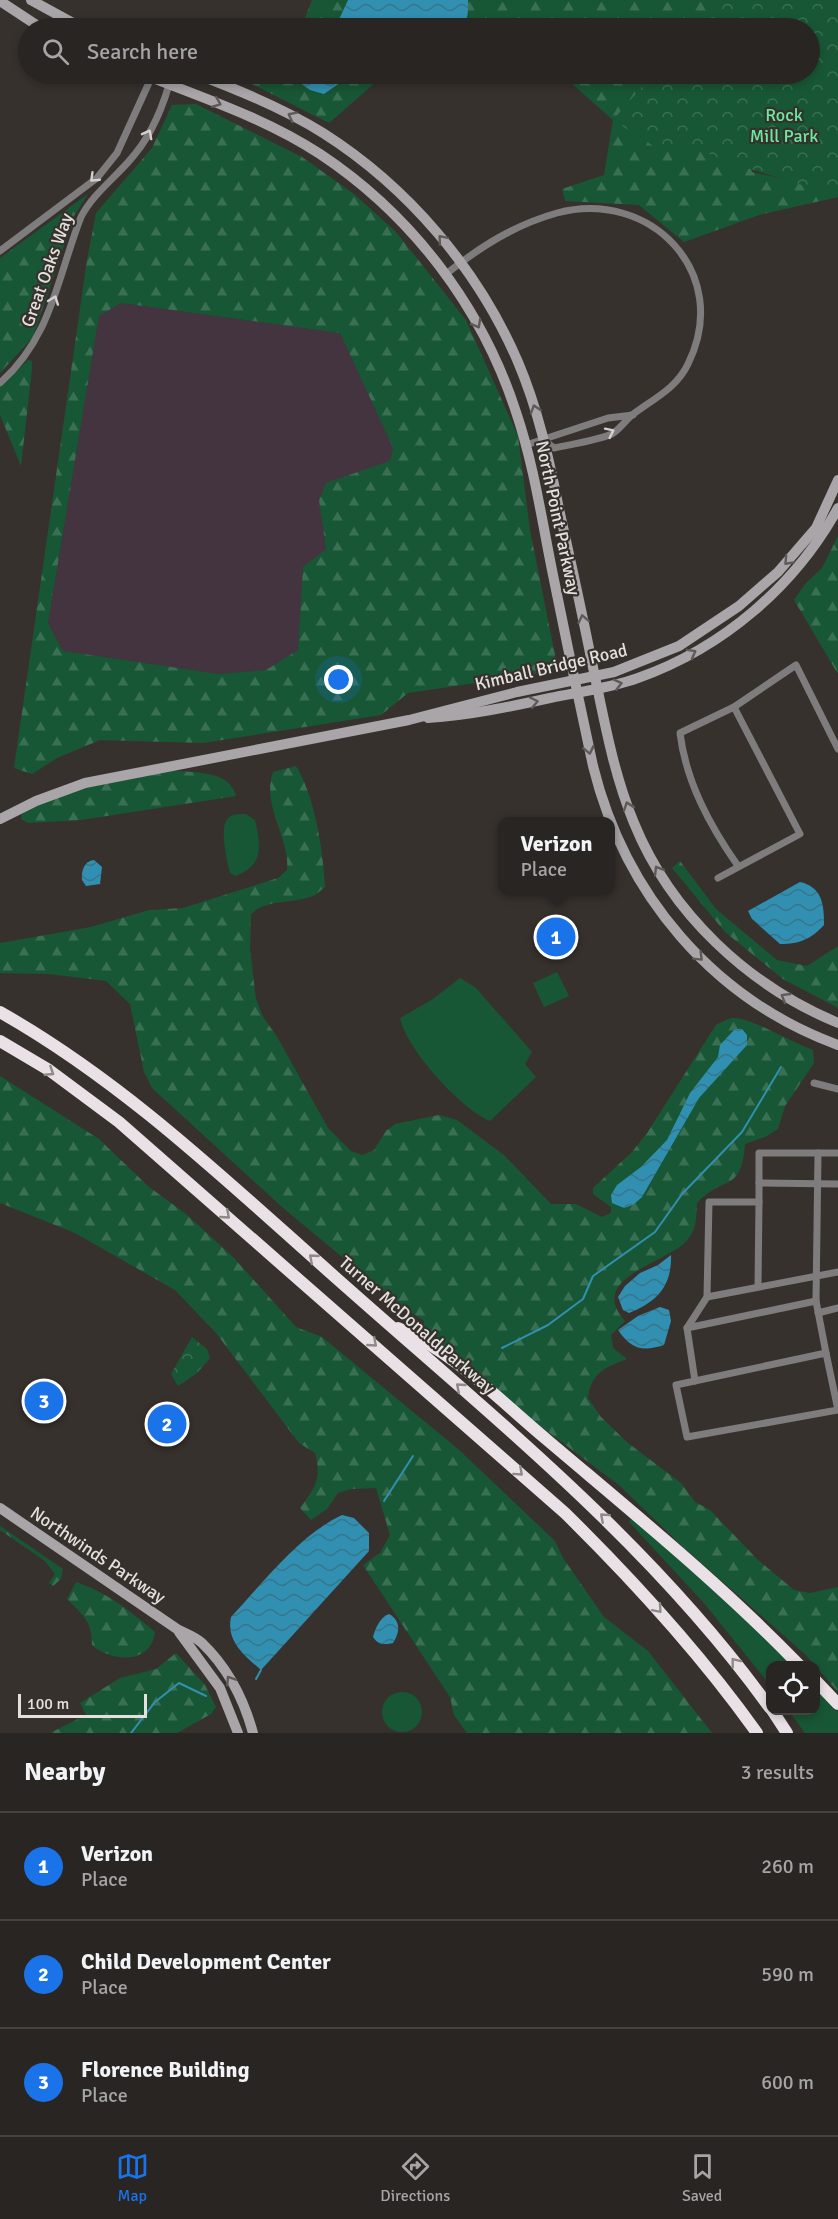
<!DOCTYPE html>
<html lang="en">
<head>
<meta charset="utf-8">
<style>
	:root { --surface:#292522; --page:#35312f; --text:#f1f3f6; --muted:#a5a5a5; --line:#454240; --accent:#1a73e8 }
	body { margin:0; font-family:Signika,sans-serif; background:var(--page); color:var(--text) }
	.controls { position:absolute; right:18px; bottom:18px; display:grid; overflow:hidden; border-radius:12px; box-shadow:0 3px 9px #0003 }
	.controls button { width:54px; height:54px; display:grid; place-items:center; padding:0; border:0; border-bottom:2px solid var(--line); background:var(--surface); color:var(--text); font:30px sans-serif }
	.scale { position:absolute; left:18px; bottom:15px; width:129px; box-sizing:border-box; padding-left:6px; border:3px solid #e4e0dd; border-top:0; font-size:16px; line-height:21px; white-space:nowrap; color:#e4e0dd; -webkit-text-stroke:4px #37312d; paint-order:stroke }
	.you { position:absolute; left:339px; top:680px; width:21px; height:21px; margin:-15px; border:4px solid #fff; border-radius:50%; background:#1a73e8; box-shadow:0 0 0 9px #1a73e833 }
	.badge { display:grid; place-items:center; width:39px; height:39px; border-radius:50%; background:var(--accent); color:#fff; font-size:20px; font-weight:700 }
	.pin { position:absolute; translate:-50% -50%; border:3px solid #fff; box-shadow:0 2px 6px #0006 }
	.popup { position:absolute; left:498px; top:817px; width:117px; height:78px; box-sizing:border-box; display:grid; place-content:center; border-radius:12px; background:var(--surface); filter:drop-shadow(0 2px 4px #0005); font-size:20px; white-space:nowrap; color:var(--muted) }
	.popup b { font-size:22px; color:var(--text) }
	.popup::after { content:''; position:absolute; left:50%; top:100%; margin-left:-12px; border:12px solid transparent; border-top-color:var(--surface) }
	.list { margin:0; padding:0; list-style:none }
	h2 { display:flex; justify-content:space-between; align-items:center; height:78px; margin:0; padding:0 24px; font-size:26px }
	h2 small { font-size:20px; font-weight:400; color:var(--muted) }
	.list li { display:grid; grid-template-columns:39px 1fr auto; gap:18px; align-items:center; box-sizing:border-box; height:108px; padding:0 24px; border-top:2px solid var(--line) }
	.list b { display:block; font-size:22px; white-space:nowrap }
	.list p { margin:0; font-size:20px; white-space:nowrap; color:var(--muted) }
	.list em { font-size:20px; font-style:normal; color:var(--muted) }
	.icon { flex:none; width:33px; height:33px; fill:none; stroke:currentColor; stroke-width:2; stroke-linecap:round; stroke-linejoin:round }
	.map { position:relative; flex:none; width:838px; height:1733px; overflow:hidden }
	.search { position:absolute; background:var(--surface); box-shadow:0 3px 9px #0003; left:18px; right:18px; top:18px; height:66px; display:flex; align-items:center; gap:15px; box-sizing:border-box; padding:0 21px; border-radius:33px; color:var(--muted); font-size:22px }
	.sheet { height:402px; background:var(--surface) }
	nav { display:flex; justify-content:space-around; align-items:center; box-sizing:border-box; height:84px; border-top:2px solid var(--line); background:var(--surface); font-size:16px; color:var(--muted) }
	nav a { display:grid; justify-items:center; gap:3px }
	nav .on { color:var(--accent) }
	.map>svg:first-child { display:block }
</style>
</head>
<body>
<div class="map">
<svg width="838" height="1733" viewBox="0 0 838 1733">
	<defs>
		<pattern id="forest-firs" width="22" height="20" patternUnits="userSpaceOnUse" patternTransform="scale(1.5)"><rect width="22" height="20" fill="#185735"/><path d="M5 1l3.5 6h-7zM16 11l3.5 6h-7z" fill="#396f52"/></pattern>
		<pattern id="park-crowns" width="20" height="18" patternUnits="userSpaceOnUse" patternTransform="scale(1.5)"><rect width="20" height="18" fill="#185735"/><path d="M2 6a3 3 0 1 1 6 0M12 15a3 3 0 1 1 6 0" fill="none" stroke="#396f52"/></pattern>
		<pattern id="water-waves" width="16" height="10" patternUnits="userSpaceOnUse" patternTransform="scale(1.5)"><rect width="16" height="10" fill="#3190b1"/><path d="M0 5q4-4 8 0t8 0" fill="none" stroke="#38758a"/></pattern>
	</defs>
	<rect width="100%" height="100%" fill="#37312d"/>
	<path fill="#443440" d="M121,303L340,333L393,448L390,461L319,500L326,549L303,568L298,650L266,670L219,674L63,651L48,623L99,316Z"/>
	<g fill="#185735">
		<path d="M246,814L255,820C261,846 264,866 235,876L230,873C227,861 217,822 231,816C235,814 242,814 246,814Z"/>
		<path d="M557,972L569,996L544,1007L533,983Z"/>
		<path d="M460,978L476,988L532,1052L525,1064L536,1077L490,1121C460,1108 407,1050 400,1018L433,999Z"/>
		<path d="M632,1518L728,1603L793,1665L770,1666V1685L703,1602L629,1522Z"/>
		<path d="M816,1688L838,1712V1733H805L789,1711L816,1710Z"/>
		<circle cx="402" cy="1712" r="20"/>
	</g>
	<g fill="url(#forest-firs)" fill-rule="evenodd">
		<path d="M312,0H838L810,28H294L305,18Z"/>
		<path d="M245,74H385L329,123L240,78Z"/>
		<path d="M561,74H772L729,111L752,172L837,191L838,197L759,215L684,242L639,205L565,201L562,189L604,175L613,120Z"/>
		<path d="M196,104L302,157L354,194L396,232L466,320L518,436L530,530L557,665L554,671L408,693L381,715L203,743L100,740L57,758L32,774L14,768L87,260L96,213L152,148L172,105ZM121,303L340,333L393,448L390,461L326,483L319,500L326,549L303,567L298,650L266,670L219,674L63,651L48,623L99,316Z"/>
		<path d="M88,194L74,216L33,337L0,373V258Z"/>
		<path d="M28,360L32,361V369L21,466L0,415V387Z"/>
		<path d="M838,536V674L794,600L806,583L822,568Z"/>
		<path d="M296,766C315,797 323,850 325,887C321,890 315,896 310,897C290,904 266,899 251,914L250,950L256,999L263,1017L276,1035L328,1128L351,1151L363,1155L374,1150L386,1131L395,1124L439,1115L457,1120L505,1156L551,1204H576L602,1217L611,1213V1207L593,1194V1188L632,1152L647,1133L716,1025C722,1022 728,1018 734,1018C754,1019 790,1042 813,1050L814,1063L785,1106L778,1129L765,1137L745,1144C741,1194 724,1174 697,1203C696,1217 697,1228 688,1239C669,1264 585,1276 625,1321L611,1335L613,1348L627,1359C605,1367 591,1373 588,1398L601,1417L628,1443L681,1483L695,1502L710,1510L758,1560L794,1590L810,1593L838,1587V1692L806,1655L682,1546L619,1485L512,1405L438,1344L424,1330V1321L400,1305L282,1207L152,1088L144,1072L130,1004L106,981L49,974L0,973V943L91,927L149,910L183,908L278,878L287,870C290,837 261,805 273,772Z"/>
		<path d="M174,770C194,774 229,769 236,796L81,820L28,823L21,819L22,813C75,787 117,779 174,770Z"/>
		<path d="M680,861L716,909L777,960L807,966L838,946V1008L783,979L725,932L672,868Z"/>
		<path d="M0,1076L99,1139L149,1187L186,1214L233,1257L296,1327L322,1337L458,1449L555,1541L563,1558L604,1617L648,1651L712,1733H467L454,1715L450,1697L363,1565L380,1553L390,1535L376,1488L351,1489L338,1493L327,1509L311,1520L300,1508C315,1487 322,1480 315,1453L299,1443L216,1333L175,1290L75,1233L0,1203Z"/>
		<path d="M0,1526L63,1569L61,1579L53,1586L49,1583L55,1574L45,1561L0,1530Z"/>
		<path d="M76,1582C108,1593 130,1611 155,1632C151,1665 111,1662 92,1645C92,1621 83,1615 67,1599Z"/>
		<path d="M176,1653L205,1685L216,1707L211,1714L177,1733H50L86,1715L80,1703L120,1678L156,1669Z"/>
	</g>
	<g fill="url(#park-crowns)">
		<path d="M717,0H838V196L724,161L704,151L655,147L613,120L653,74H810V28H692Z"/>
		<path d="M192,1337L207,1349L210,1358L197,1373L178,1386L171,1374Z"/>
	</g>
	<g fill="url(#water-waves)">
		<path d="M348,0H468C468,12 469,20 460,28H335Z"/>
		<path d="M287,74H361L341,82L324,94L310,90Z"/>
		<path d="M94,860L102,867L100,884L86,886L82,880C81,871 84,861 94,860Z"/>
		<path d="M800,882C822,887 824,904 824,925C811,939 800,944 780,944L752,919L748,911Z"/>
		<path d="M735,1029H742L747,1035V1045L699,1098L642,1197L633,1205L624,1208L612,1203L611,1195L617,1185L641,1167L667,1140L690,1093L718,1057L720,1045Z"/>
		<path d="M671,1255C672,1286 657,1302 629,1313L623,1310L618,1297L625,1286L640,1273L658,1265Z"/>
		<path d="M660,1307L669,1310L671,1321L664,1345C642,1352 631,1349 618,1330L638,1316Z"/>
		<path d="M342,1515L354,1518L369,1533V1551L261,1670C244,1655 226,1641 231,1617C264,1582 298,1536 342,1515Z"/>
		<path d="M389,1614C401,1621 400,1632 393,1643C384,1645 378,1645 373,1637C375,1629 380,1617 389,1614Z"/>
	</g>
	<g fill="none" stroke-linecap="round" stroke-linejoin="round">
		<g stroke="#3190b1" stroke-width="2">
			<path d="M502,1348L548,1325L583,1299L593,1276L655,1232L682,1194L742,1132L781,1067"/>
			<path d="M384,1501L413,1456"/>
			<path d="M256,1679L261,1670"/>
			<path d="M131,1733L155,1702L179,1683L206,1696"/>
		</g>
		<g stroke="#7f7c7e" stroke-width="7">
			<path d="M0,251L97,178L117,153L152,76"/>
			<path d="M446,274C480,247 514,225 557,213C650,188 733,273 688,364C676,389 653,399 632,415C625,421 619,430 612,434C595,441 572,444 554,448L545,441"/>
			<path d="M0,383C52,337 57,278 81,217C94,192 118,176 135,154C153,132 165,101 172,74"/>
			<path d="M526,445L608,418L633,415"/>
			<path d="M738,866C710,826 686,782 680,733L734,707L796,665L838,749"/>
			<path d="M718,878L800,834L734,707"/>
			<path d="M814,1083L838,1089"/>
			<path d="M818,1153H838"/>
			<path d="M759,1183L838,1184"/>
			<path d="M759,1202V1153H818L816,1301"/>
			<path d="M758,1286L759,1202H709L707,1297L838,1272"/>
			<path d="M818,1313L838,1308"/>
			<path d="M687,1328L816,1301L826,1353"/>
			<path d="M826,1353L838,1410L687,1437L676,1385Z"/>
			<path d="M695,1381L687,1328L707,1297"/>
		</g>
		<g stroke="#aaa5a8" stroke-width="10">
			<path d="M31,0L82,28"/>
			<path d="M0,1L41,28"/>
			<path d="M143,74C203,98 265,118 320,154C412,215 482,307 516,412C534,465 542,521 553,575C566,639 579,702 593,766C625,895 713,999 838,1045"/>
			<path d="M196,74C239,90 283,108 323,133C408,187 478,269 518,362C538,409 549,459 559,509C570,558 581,608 591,658C603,713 612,770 634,823C671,914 749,986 838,1023"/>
			<path d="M428,718C470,715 509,707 550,698C579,692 610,688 638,678C723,648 795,586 838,508"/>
			<path d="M0,819L36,801L85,783L409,720L517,692L614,672L679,646L739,606L778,572L816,528L838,480"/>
			<path d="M0,1508L177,1629C185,1633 196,1637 202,1643C227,1667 244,1700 253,1733"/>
			<path d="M179,1632L220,1688L238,1733"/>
		</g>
		<g stroke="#e9e1e6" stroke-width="12">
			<path d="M0,1012C131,1086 239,1193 352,1292C500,1423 654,1547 770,1708"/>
			<path d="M0,1041L49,1070L119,1122L565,1513C635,1582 700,1653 757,1733"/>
			<path d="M398,1328C454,1352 499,1400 546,1439C632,1512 721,1584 800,1666"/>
			<path d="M816,1681L838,1704"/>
			<path d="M772,1710L787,1733"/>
		</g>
	</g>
	<defs><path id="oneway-chevron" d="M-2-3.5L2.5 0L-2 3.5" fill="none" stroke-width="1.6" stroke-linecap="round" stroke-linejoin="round" transform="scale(1.5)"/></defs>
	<g stroke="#5f5a58">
		<use href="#oneway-chevron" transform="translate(217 103) rotate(22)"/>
		<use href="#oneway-chevron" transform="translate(292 116) rotate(-153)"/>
		<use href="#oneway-chevron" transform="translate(442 239) rotate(-130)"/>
		<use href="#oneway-chevron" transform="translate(477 324) rotate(61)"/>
		<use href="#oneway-chevron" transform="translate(535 409) rotate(-107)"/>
		<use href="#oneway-chevron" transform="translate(788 561) rotate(133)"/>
		<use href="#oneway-chevron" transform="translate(583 619) rotate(-102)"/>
		<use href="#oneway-chevron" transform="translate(692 653) rotate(-29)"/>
		<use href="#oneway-chevron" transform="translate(618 684) rotate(-14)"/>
		<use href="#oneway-chevron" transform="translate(534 702) rotate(-12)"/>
		<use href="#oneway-chevron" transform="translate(589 750) rotate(78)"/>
		<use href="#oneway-chevron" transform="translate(628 806) rotate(-109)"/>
		<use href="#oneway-chevron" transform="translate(658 870) rotate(-121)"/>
		<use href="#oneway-chevron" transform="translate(699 957) rotate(45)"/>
		<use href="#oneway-chevron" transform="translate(785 997) rotate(-149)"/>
		<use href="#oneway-chevron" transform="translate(230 1680) rotate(-123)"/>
	</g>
	<g stroke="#d5d1cf">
		<use href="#oneway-chevron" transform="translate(148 134) rotate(-62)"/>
		<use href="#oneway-chevron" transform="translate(94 178) rotate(136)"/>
		<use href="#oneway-chevron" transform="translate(54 300) rotate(-70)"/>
		<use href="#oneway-chevron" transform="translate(610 432) rotate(-26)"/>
	</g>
	<g stroke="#90898a">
		<use href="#oneway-chevron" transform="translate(50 1072) rotate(33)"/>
		<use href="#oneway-chevron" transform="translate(226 1215) rotate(41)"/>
		<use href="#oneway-chevron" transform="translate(313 1258) rotate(-139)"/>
		<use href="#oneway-chevron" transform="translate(373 1343) rotate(41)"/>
		<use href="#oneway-chevron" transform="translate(460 1387) rotate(-139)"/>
		<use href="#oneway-chevron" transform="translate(519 1472) rotate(42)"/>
		<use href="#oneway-chevron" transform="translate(604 1517) rotate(-138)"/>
		<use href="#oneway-chevron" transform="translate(658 1609) rotate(49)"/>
		<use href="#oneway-chevron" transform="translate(735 1662) rotate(-128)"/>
	</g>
	<g text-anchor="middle" stroke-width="4.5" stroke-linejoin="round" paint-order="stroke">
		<g font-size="18" fill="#6be99f" stroke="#37312d">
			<text x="784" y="121">Rock<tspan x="784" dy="21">Mill Park</tspan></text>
		</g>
		<g font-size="18" fill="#e4e0dd" stroke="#37312d">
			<text transform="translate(47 270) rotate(-70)" y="6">Great Oaks Way</text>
			<text transform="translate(558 518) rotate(78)" y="6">North Point Parkway</text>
			<text transform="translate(551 667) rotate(-13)" y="6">Kimball Bridge Road</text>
			<text transform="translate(417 1325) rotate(41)" y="6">Turner McDonald Parkway</text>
			<text transform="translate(98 1555) rotate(34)" y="6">Northwinds Parkway</text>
		</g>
	</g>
</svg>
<div class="controls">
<button><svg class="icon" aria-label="locate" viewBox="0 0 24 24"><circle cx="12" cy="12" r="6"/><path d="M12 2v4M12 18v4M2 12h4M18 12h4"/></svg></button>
</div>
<div class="scale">100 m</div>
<div class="you"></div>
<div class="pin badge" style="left:556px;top:937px">1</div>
<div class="popup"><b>Verizon</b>Place</div>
<div class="pin badge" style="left:167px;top:1424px">2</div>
<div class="pin badge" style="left:44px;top:1401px">3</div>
<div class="search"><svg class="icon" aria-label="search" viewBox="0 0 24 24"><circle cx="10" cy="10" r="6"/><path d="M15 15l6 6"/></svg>Search here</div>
</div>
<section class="sheet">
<h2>Nearby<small>3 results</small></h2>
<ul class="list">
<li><span class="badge">1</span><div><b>Verizon</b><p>Place</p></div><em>260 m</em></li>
<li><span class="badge">2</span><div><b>Child Development Center</b><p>Place</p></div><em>590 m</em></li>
<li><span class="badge">3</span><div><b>Florence Building</b><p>Place</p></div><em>600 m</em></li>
</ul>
</section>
<nav>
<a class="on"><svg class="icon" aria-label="map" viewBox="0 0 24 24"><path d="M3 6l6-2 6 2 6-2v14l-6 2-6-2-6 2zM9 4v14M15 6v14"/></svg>Map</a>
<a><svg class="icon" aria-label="directions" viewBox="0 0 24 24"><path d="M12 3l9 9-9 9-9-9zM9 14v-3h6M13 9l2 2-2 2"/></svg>Directions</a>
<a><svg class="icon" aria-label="saved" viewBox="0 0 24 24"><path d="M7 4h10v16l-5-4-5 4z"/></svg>Saved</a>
</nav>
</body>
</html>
